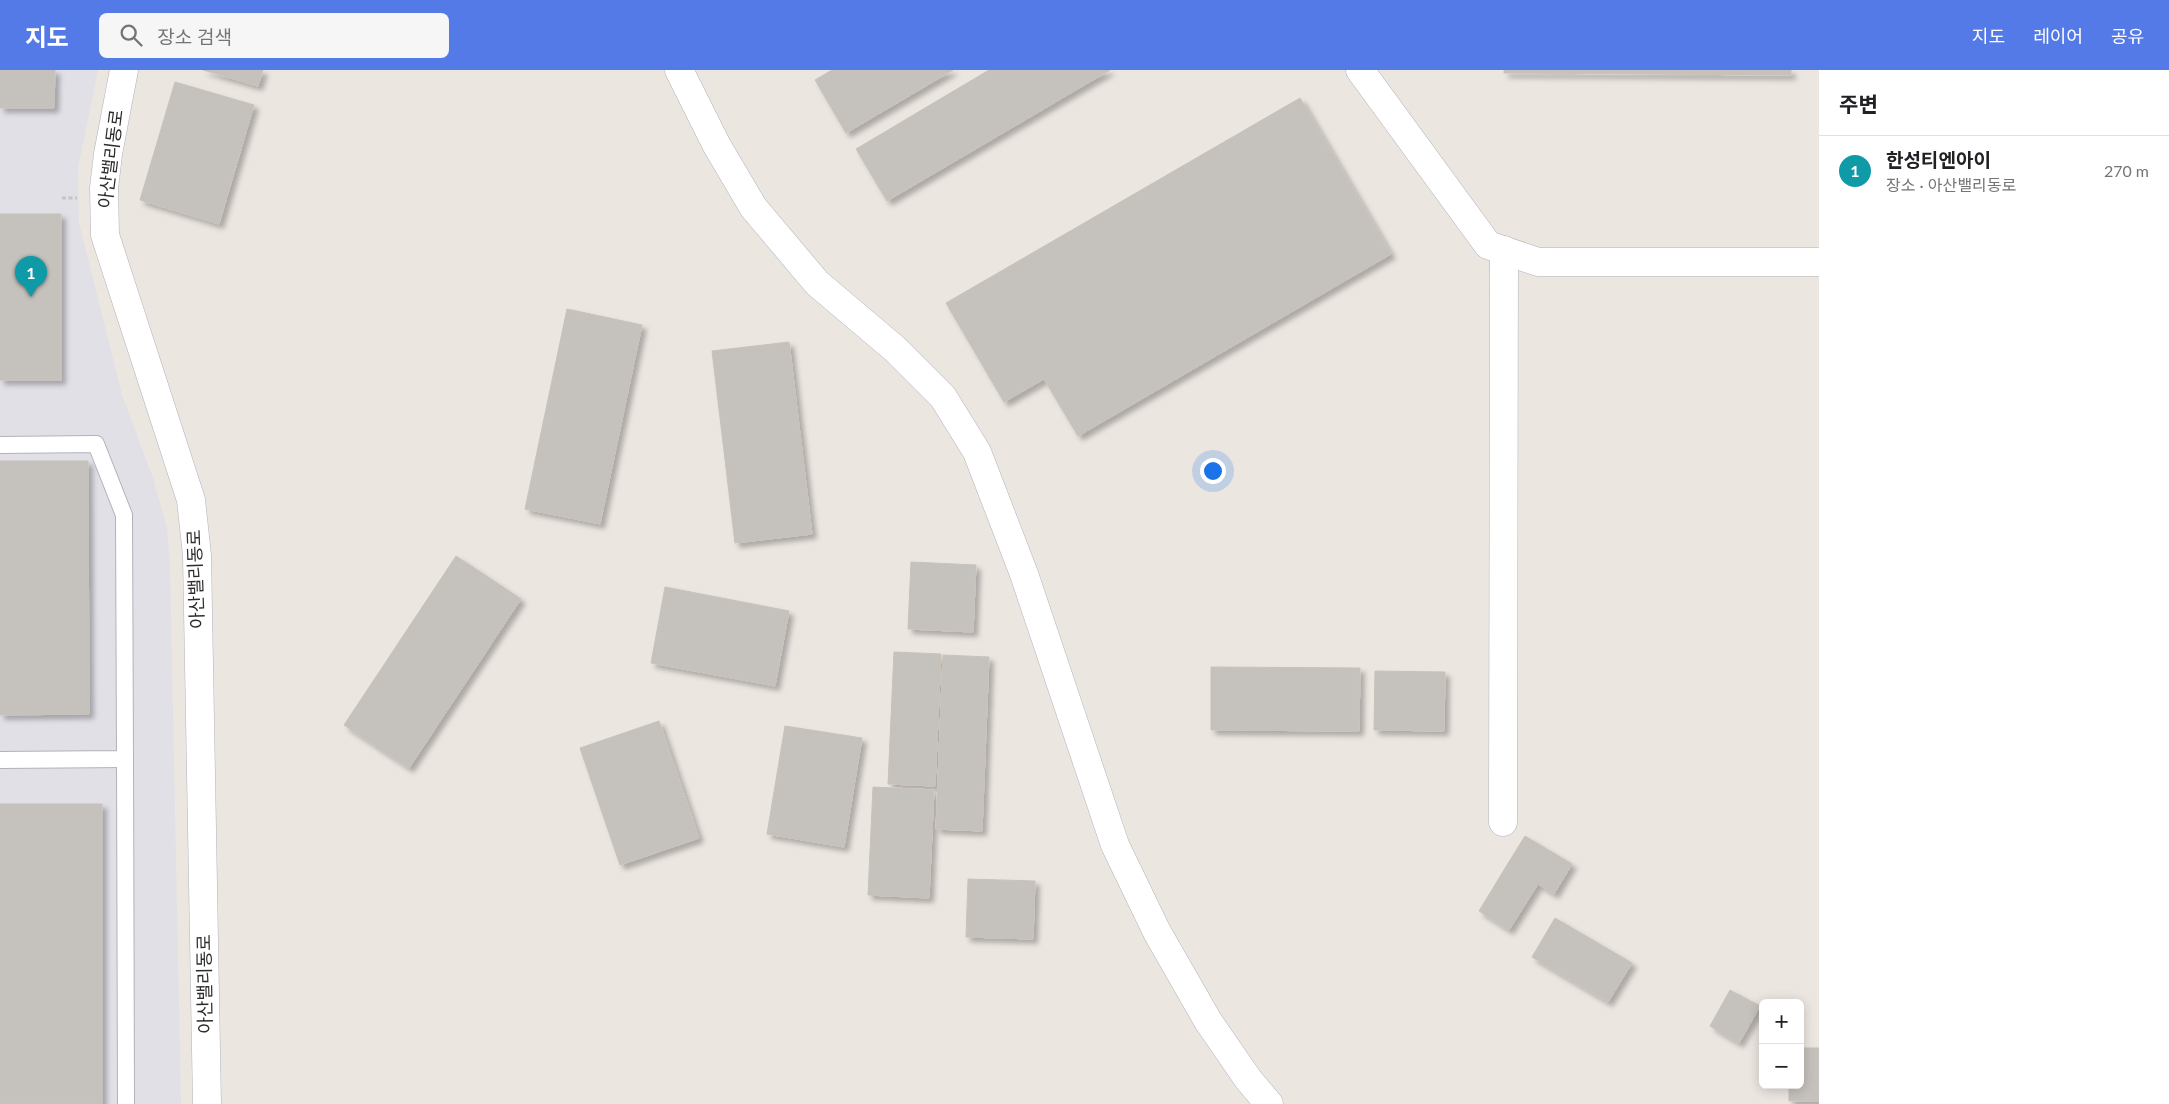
<!DOCTYPE html>
<html lang="ko">
<head>
<meta charset="utf-8">
<style>
	:root { --surface:#fff; --page:#f6f6f6; --text:#202124; --muted:#757577; --line:#e0e0e0; --accent:#537ae7 }
	body { margin:0; font-family:Lato,"Noto Sans KR",sans-serif; background:var(--page); color:var(--text) }
	.controls { position:absolute; right:15px; bottom:15px; display:grid; overflow:hidden; border-radius:8px; box-shadow:0 2px 12px #0003 }
	.controls button { width:45px; height:45px; display:grid; place-items:center; padding:0; border:0; border-bottom:1px solid var(--line); background:var(--surface); color:var(--text); font:25px sans-serif }
	.you { position:absolute; left:1212px; top:400px; width:18px; height:18px; margin:-12px; border:4px solid #fff; border-radius:50%; background:#1a73e8; box-shadow:0 0 0 8px #1a73e833 }
	.badge { display:grid; place-items:center; width:32px; height:32px; border-radius:50%; background:var(--accent); color:#fff; font-size:16px; font-weight:700 }
	.pin { position:absolute; translate:-50% -41px; filter:drop-shadow(0 1px 2px #0008) }
	.pin::after { content:''; position:absolute; top:26px; width:18px; height:15px; background:inherit; clip-path:polygon(0 0,100% 0,50% 100%) }
	.list { margin:0; padding:0; list-style:none }
	h2 { display:flex; justify-content:space-between; align-items:center; height:65px; margin:0; padding:0 20px; font-size:21px }
	h2 small { font-size:16px; font-weight:400; color:var(--muted) }
	.list li { display:grid; grid-template-columns:32px 1fr auto; gap:15px; align-items:center; box-sizing:border-box; height:70px; padding:0 20px; border-top:1px solid var(--line) }
	.list b { display:block; font-size:19px; white-space:nowrap }
	.list p { margin:0; font-size:16px; white-space:nowrap; color:var(--muted) }
	.list em { font-size:16px; font-style:normal; color:var(--muted) }
	.icon { flex:none; width:28px; height:28px; fill:none; stroke:currentColor; stroke-width:2; stroke-linecap:round; stroke-linejoin:round }
	.map { position:relative; flex:none; width:1819px; height:1034px; overflow:hidden }
	header { display:flex; align-items:center; gap:30px; box-sizing:border-box; height:70px; padding:0 25px; background:var(--accent); color:#fff }
	header strong { font-size:24px }
	nav { display:flex; gap:28px; margin-inline-start:auto; font-size:18px }
	.search { width:350px; height:45px; background:var(--page); display:flex; align-items:center; gap:12px; box-sizing:border-box; padding:0 18px; border-radius:8px; color:var(--muted); font-size:19px }
	main { display:flex }
	aside { flex:1; background:var(--surface) }
	.map>svg:first-child { display:block }
</style>
</head>
<body>
<header>
<strong>지도</strong>
<div class="search"><svg class="icon" aria-label="search" viewBox="0 0 24 24"><circle cx="10" cy="10" r="6"/><path d="M15 15l6 6"/></svg>장소 검색</div>
<nav><a>지도</a><a>레이어</a><a>공유</a></nav>
</header>
<main>
<div class="map">
<svg width="1819" height="1034" viewBox="0 0 1819 1034">
	<defs>
		<filter id="shadow"><feDropShadow dx="4.5" dy="4.5" stdDeviation="2.5" flood-color="#0004"/></filter>
	</defs>
	<rect width="100%" height="100%" fill="#ece6e1"/>
	<path fill="#e1e0e6" d="M0,0H98L78,98L79,153L122,325L153,408L167,458L170,495L181,1034H0Z"/>
	<g fill="#c5c1bc" stroke="#c8c2ba" filter="url(#shadow)">
		<path d="M0,0H55L54,38H0Z"/>
		<path d="M203,0H263L258,16Z"/>
		<path d="M832,0H953L846,63L815,10Z"/>
		<path d="M989,0H1110L887,131L856,79Z"/>
		<path d="M1504,0H1791V5L1504,3Z"/>
		<path d="M175,12L254,35L219,154L140,130Z"/>
		<path d="M1300,28L1391,184L1078,366L1044,309L1004,332L946,233Z"/>
		<rect x="0" y="144" width="61" height="166"/>
		<path d="M567,239L642,255L600,454L525,439Z"/>
		<path d="M789,272L812,464L735,473L712,281Z"/>
		<path d="M0,391H88L89,644L0,645Z"/>
		<path d="M456,486L521,529L409,698L344,655Z"/>
		<path d="M911,492L976,495L973,562L908,559Z"/>
		<path d="M665,517L789,541L775,616L651,593Z"/>
		<path d="M894,582L941,584L935,716L888,714Z"/>
		<path d="M943,585L989,587L982,761L936,759Z"/>
		<path d="M1211,597L1360,598L1359,661L1211,660Z"/>
		<path d="M1375,601L1445,602L1444,661L1374,660Z"/>
		<path d="M659,651L699,768L620,795L580,678Z"/>
		<path d="M785,656L862,668L844,777L767,764Z"/>
		<path d="M873,717L934,720L929,828L868,825Z"/>
		<rect x="0" y="734" width="102" height="300"/>
		<path d="M1525,766L1572,794L1554,824L1507,795Z"/>
		<path d="M1507,795L1538,814L1509,860L1479,841Z"/>
		<path d="M968,809L1035,811L1033,869L966,867Z"/>
		<path d="M1555,848L1632,893L1608,932L1532,887Z"/>
		<path d="M1730,920L1760,936L1739,973L1710,956Z"/>
		<path d="M1800,978H1819V1031H1789V1015H1800Z"/>
	</g>
	<g fill="none" stroke-linecap="round" stroke-linejoin="round">
		<g stroke="#b1b3bb" stroke-width="18">
			<g id="lane">
				<path d="M0,375L96,374L124,445L125,689L0,690"/>
				<path d="M125,689L126,1034"/>
			</g>
		</g>
		<g stroke="#b1b3bb" stroke-width="29">
			<g id="street">
				<path d="M679,0L716,74L753,137L817,213L895,279L943,327L977,382L1024,504L1115,775L1157,862L1208,951L1248,1009L1269,1034"/>
				<path d="M1360,0L1488,175L1538,192H1819"/>
				<path d="M1503,752L1504,180"/>
			</g>
		</g>
		<g stroke="#b1b3bb" stroke-width="29">
			<path id="secondary" d="M124,0L108,84L104,118L105,165L191,430L197,485L207,1034"/>
		</g>
		<path stroke="#c4c4c4" stroke-width="3" stroke-dasharray="4 2.5" stroke-linecap="butt" d="M62,128H77"/>
		<use href="#lane" stroke="#fff" stroke-width="16"/>
		<use href="#street" stroke="#fff" stroke-width="28"/>
		<use href="#secondary" stroke="#fff" stroke-width="28"/>
	</g>
	<g text-anchor="middle" stroke-width="5" stroke-linejoin="round" paint-order="stroke">
		<g font-size="18" fill="#2c2c2c" stroke="#fff">
			<text transform="translate(111 89) rotate(-83)" y="6">아산밸리동로</text>
			<text transform="translate(196 509) rotate(-92)" y="6">아산밸리동로</text>
			<text transform="translate(205 914) rotate(-91)" y="6">아산밸리동로</text>
		</g>
	</g>
</svg>
<div class="controls">
<button>+</button>
<button>−</button>
</div>
<div class="you"></div>
<div class="pin badge" style="left:31px;top:227px;background:#0f9aa8">1</div>
</div>
<aside>
<h2>주변<small></small></h2>
<ul class="list">
<li><span class="badge" style="background:#0f9aa8">1</span><div><b>한성티엔아이</b><p>장소 · 아산밸리동로</p></div><em>270 m</em></li>
</ul>
</aside>
</main>
</body>
</html>
